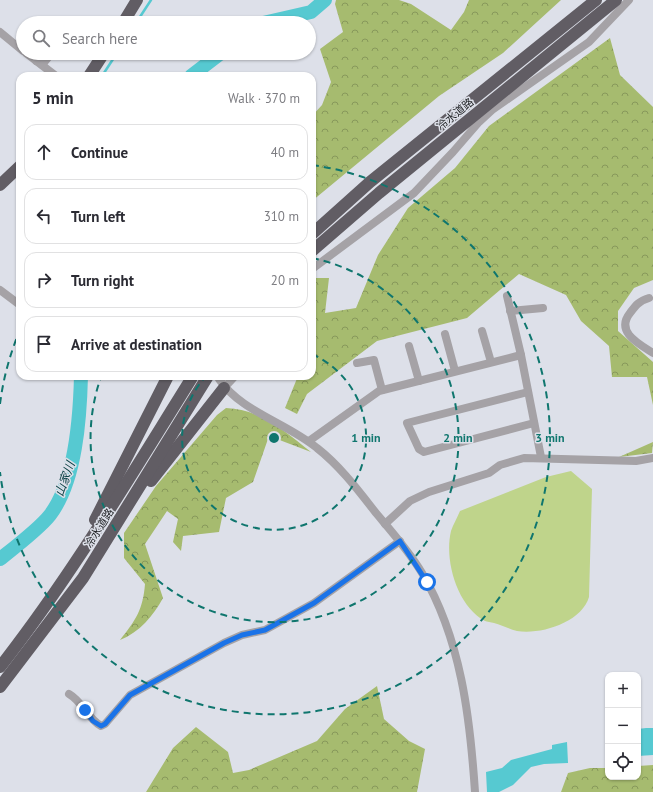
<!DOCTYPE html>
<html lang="en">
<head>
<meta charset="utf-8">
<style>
	:root { --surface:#fff; --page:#f2f2f3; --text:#2b2b33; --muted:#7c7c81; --line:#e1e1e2 }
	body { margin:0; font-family:"PT Sans","Noto Sans JP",sans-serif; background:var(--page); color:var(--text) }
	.controls { position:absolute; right:12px; bottom:12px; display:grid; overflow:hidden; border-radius:8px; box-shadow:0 1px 3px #0004 }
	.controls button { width:36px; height:36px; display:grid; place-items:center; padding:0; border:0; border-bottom:1px solid var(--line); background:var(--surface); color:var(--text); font:20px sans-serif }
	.stop { position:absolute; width:12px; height:12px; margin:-9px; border:3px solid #1a73e8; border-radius:50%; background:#fff }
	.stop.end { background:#1a73e8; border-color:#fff; box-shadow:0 1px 4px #0008 }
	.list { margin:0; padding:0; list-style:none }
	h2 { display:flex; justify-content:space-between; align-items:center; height:52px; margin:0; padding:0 16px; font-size:17px }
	h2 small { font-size:13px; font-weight:400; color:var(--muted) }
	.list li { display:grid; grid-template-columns:26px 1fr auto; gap:12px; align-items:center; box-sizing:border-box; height:56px; margin:0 8px 8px; padding:0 8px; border:1px solid var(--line); border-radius:12px }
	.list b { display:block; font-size:15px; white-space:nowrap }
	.list em { font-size:13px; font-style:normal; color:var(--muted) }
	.icon { flex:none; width:22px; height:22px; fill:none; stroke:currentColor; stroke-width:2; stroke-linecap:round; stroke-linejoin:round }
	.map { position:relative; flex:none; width:653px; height:792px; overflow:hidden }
	.search { position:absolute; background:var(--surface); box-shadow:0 1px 3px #0004; left:16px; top:16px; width:300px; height:44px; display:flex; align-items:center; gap:10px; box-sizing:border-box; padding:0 14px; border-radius:22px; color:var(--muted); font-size:15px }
	.panel { position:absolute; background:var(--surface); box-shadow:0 1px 3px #0004; left:16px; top:72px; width:300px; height:308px; border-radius:12px }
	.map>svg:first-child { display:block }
</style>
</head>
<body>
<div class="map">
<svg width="653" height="792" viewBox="0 0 653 792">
	<defs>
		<pattern id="forest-crowns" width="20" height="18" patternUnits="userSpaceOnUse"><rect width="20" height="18" fill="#a6bb6f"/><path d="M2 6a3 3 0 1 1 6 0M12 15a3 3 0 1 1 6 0" fill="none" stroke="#87985b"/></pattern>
	</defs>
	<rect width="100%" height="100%" fill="#dde0e9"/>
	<path fill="#bfd48b" d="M571,471L592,489L589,597C582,622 541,635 517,631C509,629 502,625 494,623C491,622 487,622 485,621C457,606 444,560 451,531C453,525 457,518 460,511L546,477Z"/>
	<g fill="url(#forest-crowns)">
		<path d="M336,0H399L411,4L451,30L464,12L469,0H561L503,53L439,96L312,201V116L322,105L331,82L320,49L343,32L335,4Z"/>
		<path d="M610,38L620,75L653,107V280L634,288L618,311V331L653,362V405L647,377H612L609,346L581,321L566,295L519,274L467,318L377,341L307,394L297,414L285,408L298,376H312V280L314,278H329L325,313L356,308L378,255L408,208L455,168L489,126Z"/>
		<path d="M226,408C260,409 286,432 311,452L269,436L253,482L226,498L219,532L183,536L181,551L173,542L178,519L167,511L145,544L163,598C153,616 140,632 120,640C136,620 143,609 145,584L124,558V533L156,486L217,415Z"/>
		<path d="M653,442L652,453L619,457Z"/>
		<path d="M377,686L384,719L409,741L425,749L417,792H146L173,748L196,727L228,752L233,773L249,770L317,741L345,709Z"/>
		<path d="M653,765V792H561L568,773L590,768H608V777H638V766Z"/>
	</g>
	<g fill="#56c9d1">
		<path d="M646,728H653V755L638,756V729Z"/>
		<path d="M567,742L568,763L544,764L531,767L513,785L499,792H487L486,772L502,768L511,760L552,749V745Z"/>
	</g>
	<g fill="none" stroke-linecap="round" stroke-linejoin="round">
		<g stroke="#56c9d1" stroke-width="2.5">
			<path d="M136,23L151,0"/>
			<path d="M102,76L117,53"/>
		</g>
		<g stroke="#56c9d1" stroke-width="14">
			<path d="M263,23L311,12L325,0"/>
			<path d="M191,76L221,53"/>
			<path d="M0,559C14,548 40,528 50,515C76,481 80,417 81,376"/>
		</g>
		<g stroke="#a5a2a6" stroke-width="8">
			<path d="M0,32L23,51"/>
			<path d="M26,53L56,76"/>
			<path d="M36,61L43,53"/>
			<path d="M42,65L51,54L49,53"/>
			<path d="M312,269L414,193L453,152L479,122L492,110L589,42L629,0"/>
			<path d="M0,290L20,305"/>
			<path d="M507,296L521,355L541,457"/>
			<path d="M649,298C639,301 636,305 630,313C615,332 639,344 653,353"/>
			<path d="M510,311L543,308"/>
			<path d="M482,331L491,362"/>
			<path d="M445,334L455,371"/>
			<path d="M409,346L419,381"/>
			<path d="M357,363L374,360L382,390"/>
			<path d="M219,379C240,411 287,423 317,448C340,466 358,490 376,513C392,532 409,551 422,573C461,639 470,717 475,792"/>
			<path d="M224,388L235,376"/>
			<path d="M528,392L407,423L419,449L424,452L534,423"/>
			<path d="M309,441L379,391L521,355"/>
			<path d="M385,524L410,501L429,492L489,473L500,465L524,458L636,461L653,458"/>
			<path d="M69,694C83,702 87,718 101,726L105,724L130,695L224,643L242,635L265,630L314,603L400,541"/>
		</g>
		<g stroke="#615d64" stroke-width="12">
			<path d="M123,23L137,0"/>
			<path d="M89,76L104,53"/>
			<path d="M0,185L20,166"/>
			<path d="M312,234L370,182L596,0"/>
			<path d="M312,251L379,193L616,0"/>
			<path d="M151,481L224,388"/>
			<path d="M95,520L168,376"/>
			<path d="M0,667C72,575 131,475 193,376"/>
			<path d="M0,687L83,578L208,376"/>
		</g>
	</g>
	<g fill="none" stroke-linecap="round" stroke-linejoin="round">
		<path stroke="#1a73e8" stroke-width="5" d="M85,710L93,721L101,726L105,724L130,695L224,643L242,635L265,630L314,603L400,541L427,582"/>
	</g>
	<g fill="none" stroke="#0f766e" stroke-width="2" stroke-dasharray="7 5">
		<path d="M312 354A92 92 0 1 1 206 376"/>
		<path d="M312 258A184 184 0 1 1 101 377"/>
		<path d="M0 404A276 276 0 0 1 20 330M312 165A276 276 0 1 1 0 472"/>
	</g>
	<g text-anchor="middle" stroke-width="3" stroke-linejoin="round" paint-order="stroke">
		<g font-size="11" fill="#25272a" stroke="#dde0e9">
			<text transform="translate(455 114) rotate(-39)" y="4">冷水道路</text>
			<text transform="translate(99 528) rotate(-58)" y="4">冷水道路</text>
		</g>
		<g font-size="12" font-style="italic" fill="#0e4347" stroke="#dde0e9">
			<text transform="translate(65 479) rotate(-70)" y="4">山家川</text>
		</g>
	</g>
	<circle cx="274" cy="438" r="6" fill="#0f766e" stroke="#dde0e9" stroke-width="2"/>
	<g font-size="12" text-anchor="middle" font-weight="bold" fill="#0f766e" stroke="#dde0e9" stroke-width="3" stroke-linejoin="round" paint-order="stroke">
		<text x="366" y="442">1 min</text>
		<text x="458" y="442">2 min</text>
		<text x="550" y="442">3 min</text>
	</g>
</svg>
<div class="controls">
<button>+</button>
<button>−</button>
<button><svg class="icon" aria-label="locate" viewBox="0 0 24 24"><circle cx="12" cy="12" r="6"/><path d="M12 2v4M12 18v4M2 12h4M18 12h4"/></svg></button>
</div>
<div class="stop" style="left:427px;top:582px"></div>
<div class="stop end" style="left:85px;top:710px"></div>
<div class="search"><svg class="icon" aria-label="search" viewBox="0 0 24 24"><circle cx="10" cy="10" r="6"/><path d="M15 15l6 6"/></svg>Search here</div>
<section class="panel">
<h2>5 min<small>Walk · 370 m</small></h2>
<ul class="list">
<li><svg class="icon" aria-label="ahead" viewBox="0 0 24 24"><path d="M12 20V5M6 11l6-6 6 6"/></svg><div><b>Continue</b></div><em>40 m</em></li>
<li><svg class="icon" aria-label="left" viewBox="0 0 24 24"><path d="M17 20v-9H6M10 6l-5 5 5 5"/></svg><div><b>Turn left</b></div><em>310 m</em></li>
<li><svg class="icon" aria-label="right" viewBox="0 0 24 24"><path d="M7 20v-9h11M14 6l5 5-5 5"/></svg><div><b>Turn right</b></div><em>20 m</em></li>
<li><svg class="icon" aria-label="arrive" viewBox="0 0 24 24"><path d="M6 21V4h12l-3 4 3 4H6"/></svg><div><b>Arrive at destination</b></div></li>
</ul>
</section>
</div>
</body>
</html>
